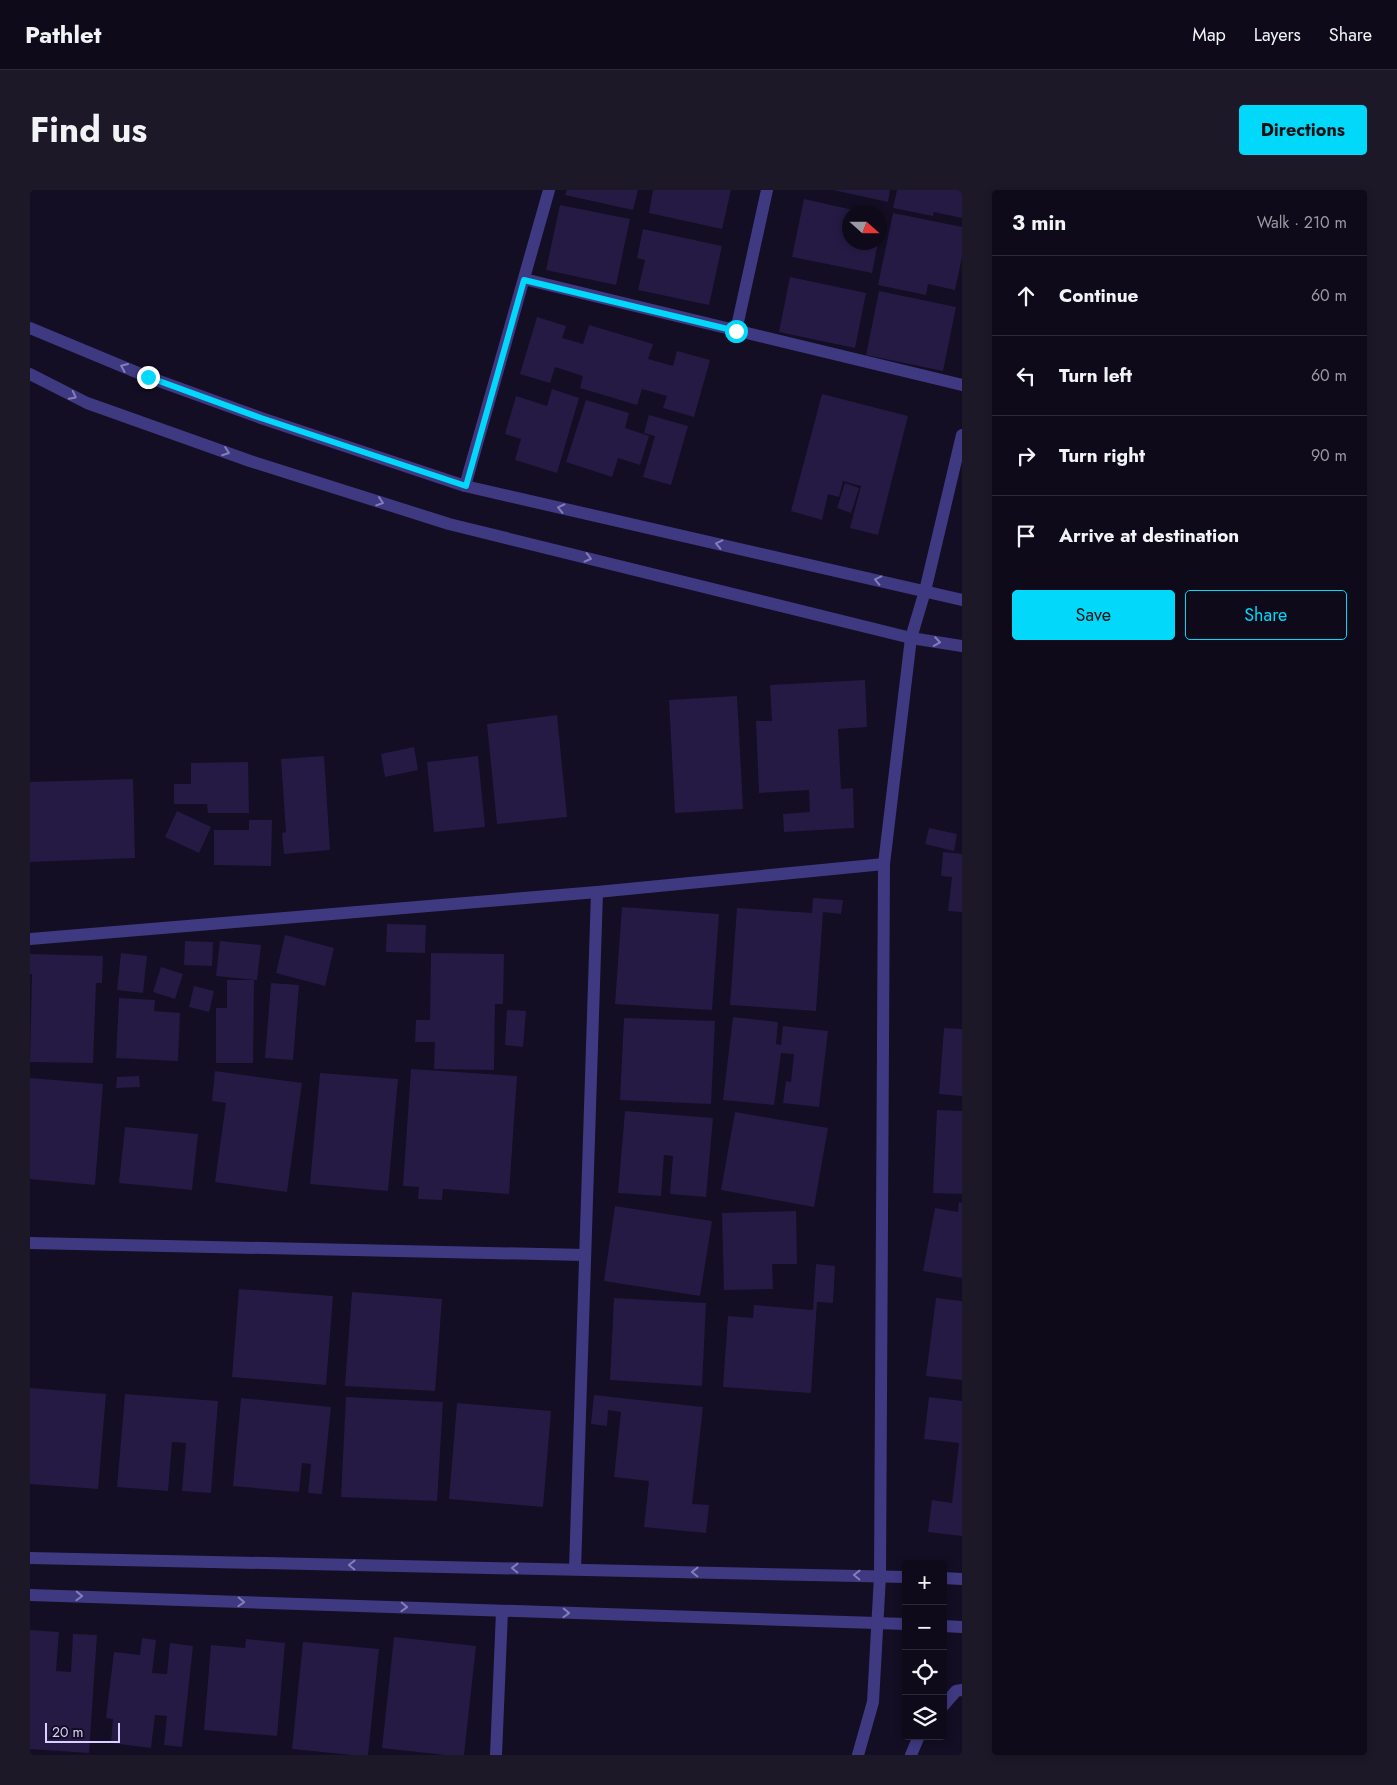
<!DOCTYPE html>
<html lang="en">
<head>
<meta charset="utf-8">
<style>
	:root { --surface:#0e0a1a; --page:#1c1827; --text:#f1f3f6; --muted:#9b9aa2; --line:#2e2b39; --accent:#01d8fa }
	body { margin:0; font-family:Jost,sans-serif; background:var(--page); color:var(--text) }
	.controls { position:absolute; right:15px; bottom:15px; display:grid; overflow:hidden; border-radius:5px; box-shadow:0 2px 8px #0003 }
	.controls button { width:45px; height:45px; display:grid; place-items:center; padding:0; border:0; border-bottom:1px solid var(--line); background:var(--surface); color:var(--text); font:25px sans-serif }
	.compass { position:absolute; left:812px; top:15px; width:45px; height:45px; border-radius:50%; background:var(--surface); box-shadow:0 2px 8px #0003; rotate:111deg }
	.scale { position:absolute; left:15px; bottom:12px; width:75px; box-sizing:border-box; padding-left:5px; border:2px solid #d8d1ff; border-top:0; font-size:14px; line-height:18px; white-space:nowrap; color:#d8d1ff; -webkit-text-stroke:4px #130e23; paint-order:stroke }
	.stop { position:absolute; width:15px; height:15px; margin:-11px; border:4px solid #01d8fa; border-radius:50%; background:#fff }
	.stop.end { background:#01d8fa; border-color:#fff; box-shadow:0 1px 5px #0008 }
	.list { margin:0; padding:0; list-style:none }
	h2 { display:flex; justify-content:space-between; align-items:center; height:65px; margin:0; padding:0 20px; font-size:21px }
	h2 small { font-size:16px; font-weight:400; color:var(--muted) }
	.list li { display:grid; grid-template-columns:32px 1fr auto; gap:15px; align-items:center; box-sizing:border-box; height:80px; padding:0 20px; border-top:1px solid var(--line) }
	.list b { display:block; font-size:19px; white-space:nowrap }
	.list em { font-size:16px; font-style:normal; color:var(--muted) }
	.actions { display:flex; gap:10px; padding:15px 20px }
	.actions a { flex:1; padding:11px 0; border:1px solid var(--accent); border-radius:5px; text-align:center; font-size:18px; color:var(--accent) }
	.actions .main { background:var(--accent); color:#111 }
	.icon { flex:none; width:28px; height:28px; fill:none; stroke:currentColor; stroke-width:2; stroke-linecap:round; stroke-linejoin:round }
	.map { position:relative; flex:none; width:932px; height:1565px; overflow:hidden; border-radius:5px }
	header { display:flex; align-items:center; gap:30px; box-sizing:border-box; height:70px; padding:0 25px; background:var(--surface); border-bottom:1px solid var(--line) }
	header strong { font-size:24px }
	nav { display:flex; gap:28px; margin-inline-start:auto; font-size:18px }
	.intro { display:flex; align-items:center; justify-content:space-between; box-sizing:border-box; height:120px; padding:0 30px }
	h1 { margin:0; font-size:35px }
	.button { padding:12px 22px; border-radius:5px; background:var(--accent); color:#111; font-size:18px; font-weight:700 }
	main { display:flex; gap:30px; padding:0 30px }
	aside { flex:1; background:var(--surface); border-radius:5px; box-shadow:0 2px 8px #0003 }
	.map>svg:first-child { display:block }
</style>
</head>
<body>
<header>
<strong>Pathlet</strong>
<nav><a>Map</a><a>Layers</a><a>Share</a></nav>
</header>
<div class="intro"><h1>Find us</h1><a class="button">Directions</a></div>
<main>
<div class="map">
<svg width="932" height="1565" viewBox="0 0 932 1565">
	<rect width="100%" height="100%" fill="#130e23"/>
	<g fill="#241a44">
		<path d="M537,0H608L603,20L535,5Z"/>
		<path d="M623,0H701L692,39L619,23Z"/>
		<path d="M803,0H860L858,12Z"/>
		<path d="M867,0H932V28L904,22L903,26L863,18Z"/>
		<path d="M774,9L832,22H819V52H848L842,83L762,67Z"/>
		<path d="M530,15L600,29L586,95L516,80Z"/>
		<path d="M863,23L932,37V67L925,100L898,94L896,105L848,95Z"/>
		<path d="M613,39L692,56L679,115L608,100L615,70L607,68Z"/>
		<path d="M760,87L836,103L825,158L749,142Z"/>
		<path d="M849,101L926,117L913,181L836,165Z"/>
		<path d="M507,127L536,136L532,148L553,154L559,135L623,154L618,169L643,176L647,161L680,170L664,227L633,218L637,206L612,199L607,215L550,198L553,186L525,177L520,193L490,184Z"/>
		<path d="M522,199L549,208L527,283L485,270L491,249L475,244L486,206L517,216Z"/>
		<path d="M792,204L878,226L848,345L820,338L831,296L813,291L809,307L798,304L792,330L761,321Z"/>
		<path d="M556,210L599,223L595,238L619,246L610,275L588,268L582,287L536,272Z"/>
		<path d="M619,225L658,236L641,295L613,287L625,246L614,243Z"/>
		<path d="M815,293L829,298L821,323L807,318Z"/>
		<path d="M835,490L837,537L808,539L811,599L823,598L824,638L754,642L753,624L780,622L779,600L729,603L726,531H742L740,495Z"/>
		<path d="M707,506L713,619L645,623L639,510Z"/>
		<path d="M527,525L537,627L467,634L457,534Z"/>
		<path d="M384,557L388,580L355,587L351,564Z"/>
		<path d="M294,566L300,660L254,664L252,643L256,642L251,569Z"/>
		<path d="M448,566L455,637L404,642L397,572Z"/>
		<path d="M218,572L219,623H178L177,614H144V594H161V573Z"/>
		<path d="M103,589L105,668L0,672V592Z"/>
		<path d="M147,621L181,637L169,663L135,647Z"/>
		<path d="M219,630H242L241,676L184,675V640H219Z"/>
		<path d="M899,638L927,644L924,661L895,654Z"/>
		<path d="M913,662L932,664V722L918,721L922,687L911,686Z"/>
		<path d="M783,708L813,710L811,724L793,722L786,821L700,815L707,718L782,723Z"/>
		<path d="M592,717L689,724L682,820L585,814Z"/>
		<path d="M357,734L396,735L395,763L356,762Z"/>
		<path d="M255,745L304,758L295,796L246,783Z"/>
		<path d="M155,751L183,752L182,776L154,775Z"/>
		<path d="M190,751L231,755L227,790L186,786Z"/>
		<path d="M91,763L117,766L113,803L87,800Z"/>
		<path d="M401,763L474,764L473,814H465L464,880L404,879L405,852H385L386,830H400Z"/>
		<path d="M0,764L73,766L72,793H66L63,873L0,872L2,784H0Z"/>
		<path d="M131,777L153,784L145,809L123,802Z"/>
		<path d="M197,790H224L223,873H186V818H197Z"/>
		<path d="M241,793L269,795L263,870L235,868Z"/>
		<path d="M164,796L184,801L179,822L159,817Z"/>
		<path d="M89,808L125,810L124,821L150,823L148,871L86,868Z"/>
		<path d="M477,820L496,821L493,857L475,855Z"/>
		<path d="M703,827L748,832L746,854L751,855L753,836L798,841L789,917L753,913L756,891L761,892L764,864L751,863L744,915L693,910Z"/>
		<path d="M594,828L685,831L681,914L590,910Z"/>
		<path d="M914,838L932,839V906L909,904Z"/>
		<path d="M381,879L487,886L479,1004L413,999L412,1010L388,1009L389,997L373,996Z"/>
		<path d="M185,881L272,893L257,1002L185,992L196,913L182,911Z"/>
		<path d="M290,883L368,889L358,1001L280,994Z"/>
		<path d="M109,886L110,897L86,898L87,887Z"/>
		<path d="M0,888L73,894L65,995L0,989Z"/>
		<path d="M907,920L932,921V1004L903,1003Z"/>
		<path d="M595,921L683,928L676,1007L640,1004L643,966L634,965L631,1006L588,1003Z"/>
		<path d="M705,922L798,938L784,1017L691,1000Z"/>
		<path d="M95,937L168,944L162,1000L89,993Z"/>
		<path d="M929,1012L932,1013V1088L893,1081L905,1018L928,1022Z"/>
		<path d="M585,1016L682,1031L670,1106L574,1091Z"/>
		<path d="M766,1021L767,1074H742L743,1099L694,1100L692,1023Z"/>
		<path d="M786,1074L805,1076L803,1113L787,1112L781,1203L693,1197L698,1126L723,1128L724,1115L783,1120Z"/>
		<path d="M209,1099L303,1106L296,1195L202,1187Z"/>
		<path d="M322,1102L412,1109L405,1201L315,1196Z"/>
		<path d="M584,1108L676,1113L672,1196L580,1190Z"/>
		<path d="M906,1108L932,1111V1190L896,1186Z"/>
		<path d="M0,1198L76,1204L68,1299L0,1294Z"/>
		<path d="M95,1204L188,1211L181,1303L152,1301L156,1253L142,1252L138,1301L87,1297Z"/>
		<path d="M564,1205L673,1217L662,1314L679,1315L676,1343L614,1337L619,1291L584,1287L591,1222L578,1220L577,1236L561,1234Z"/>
		<path d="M316,1207L413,1212L407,1311L311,1307Z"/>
		<path d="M899,1207L932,1211V1346L898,1342L902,1310L922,1313L929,1253L894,1249Z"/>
		<path d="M211,1208L301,1217L292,1304L278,1303L281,1274L272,1273L269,1302L203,1296Z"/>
		<path d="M427,1213L521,1221L513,1317L419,1309Z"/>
		<path d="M0,1440L29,1442L26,1481L41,1482L43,1444L67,1445L59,1563L0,1559Z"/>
		<path d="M364,1447L446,1456L434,1565H415L352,1558Z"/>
		<path d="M112,1448L126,1450L122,1483L137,1484L140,1453L163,1456L152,1557L134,1555L137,1526L125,1525L121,1558L81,1553L83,1529L76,1528L84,1462L110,1465Z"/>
		<path d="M216,1449L255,1453L247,1546L174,1540L181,1455L215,1458Z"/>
		<path d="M273,1452L349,1459L338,1565H322L262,1559Z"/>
	</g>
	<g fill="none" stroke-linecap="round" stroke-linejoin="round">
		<g stroke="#3f3982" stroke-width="12">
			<path d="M913,1516L926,1501L932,1500"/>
			<path d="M881,1565L889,1546"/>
		</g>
		<g stroke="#3f3982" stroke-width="12">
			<path d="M494,89L932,195"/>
			<path d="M0,138L118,187L231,228L435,296L932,410"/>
			<path d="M706,141L737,0"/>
			<path d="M0,184L57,213L220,271L419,334L881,448L932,456"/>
			<path d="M435,296L519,0"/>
			<path d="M0,749L567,702L854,674"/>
			<path d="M0,1053L555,1065"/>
			<path d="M0,1368L876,1387"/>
			<path d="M545,1379L567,702"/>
			<path d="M913,1388L932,1389"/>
			<path d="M0,1405L876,1434"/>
			<path d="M913,1436L932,1437"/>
			<path d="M466,1565L472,1421"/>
			<path d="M828,1565L843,1512L850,1386L854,674L881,448L895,401L932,245"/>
		</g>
	</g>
	<defs><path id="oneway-chevron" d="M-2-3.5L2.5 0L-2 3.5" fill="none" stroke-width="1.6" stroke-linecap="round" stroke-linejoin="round" transform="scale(1.25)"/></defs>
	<g stroke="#847dba">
		<use href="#oneway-chevron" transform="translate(94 177) rotate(-157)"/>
		<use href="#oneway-chevron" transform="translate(43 206) rotate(27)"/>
		<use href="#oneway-chevron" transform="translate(196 262) rotate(20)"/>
		<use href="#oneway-chevron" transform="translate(350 312) rotate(18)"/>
		<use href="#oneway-chevron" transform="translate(531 318) rotate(-167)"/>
		<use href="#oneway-chevron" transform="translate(689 354) rotate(-167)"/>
		<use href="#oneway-chevron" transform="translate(558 368) rotate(14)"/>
		<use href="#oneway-chevron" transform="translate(848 390) rotate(-167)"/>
		<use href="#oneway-chevron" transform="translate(907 452) rotate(9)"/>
		<use href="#oneway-chevron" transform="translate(322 1375) rotate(-179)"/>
		<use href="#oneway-chevron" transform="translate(485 1378) rotate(-179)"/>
		<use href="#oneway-chevron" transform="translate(665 1382) rotate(-179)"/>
		<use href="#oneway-chevron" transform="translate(827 1385) rotate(-179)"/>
		<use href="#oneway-chevron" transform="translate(49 1406) rotate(2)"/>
		<use href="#oneway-chevron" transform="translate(211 1412) rotate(2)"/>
		<use href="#oneway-chevron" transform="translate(374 1417) rotate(2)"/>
		<use href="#oneway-chevron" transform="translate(536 1423) rotate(2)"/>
	</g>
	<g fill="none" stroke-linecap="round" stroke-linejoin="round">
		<path stroke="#01d8fa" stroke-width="6" d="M118,187L231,228L436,296L494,90L706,141"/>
	</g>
</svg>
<div class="controls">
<button>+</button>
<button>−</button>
<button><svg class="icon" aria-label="locate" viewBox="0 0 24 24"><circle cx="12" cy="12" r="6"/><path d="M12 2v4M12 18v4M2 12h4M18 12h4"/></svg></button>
<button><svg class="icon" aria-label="layers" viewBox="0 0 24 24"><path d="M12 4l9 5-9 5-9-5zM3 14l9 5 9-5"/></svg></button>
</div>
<svg class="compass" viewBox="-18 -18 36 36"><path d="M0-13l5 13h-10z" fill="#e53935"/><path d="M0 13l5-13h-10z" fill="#9b9aa2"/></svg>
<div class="scale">20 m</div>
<div class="stop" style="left:706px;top:141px"></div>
<div class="stop end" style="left:118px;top:187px"></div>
</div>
<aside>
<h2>3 min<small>Walk · 210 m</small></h2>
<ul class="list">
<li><svg class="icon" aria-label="ahead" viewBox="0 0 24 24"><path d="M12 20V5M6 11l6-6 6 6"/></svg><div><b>Continue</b></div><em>60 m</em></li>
<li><svg class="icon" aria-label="left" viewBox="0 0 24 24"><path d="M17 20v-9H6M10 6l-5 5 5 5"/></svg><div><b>Turn left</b></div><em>60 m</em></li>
<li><svg class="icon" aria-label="right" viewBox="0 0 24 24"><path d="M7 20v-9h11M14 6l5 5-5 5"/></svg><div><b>Turn right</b></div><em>90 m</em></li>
<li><svg class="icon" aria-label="arrive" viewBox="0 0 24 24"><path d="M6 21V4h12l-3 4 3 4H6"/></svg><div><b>Arrive at destination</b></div></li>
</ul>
<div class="actions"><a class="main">Save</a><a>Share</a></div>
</aside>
</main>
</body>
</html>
